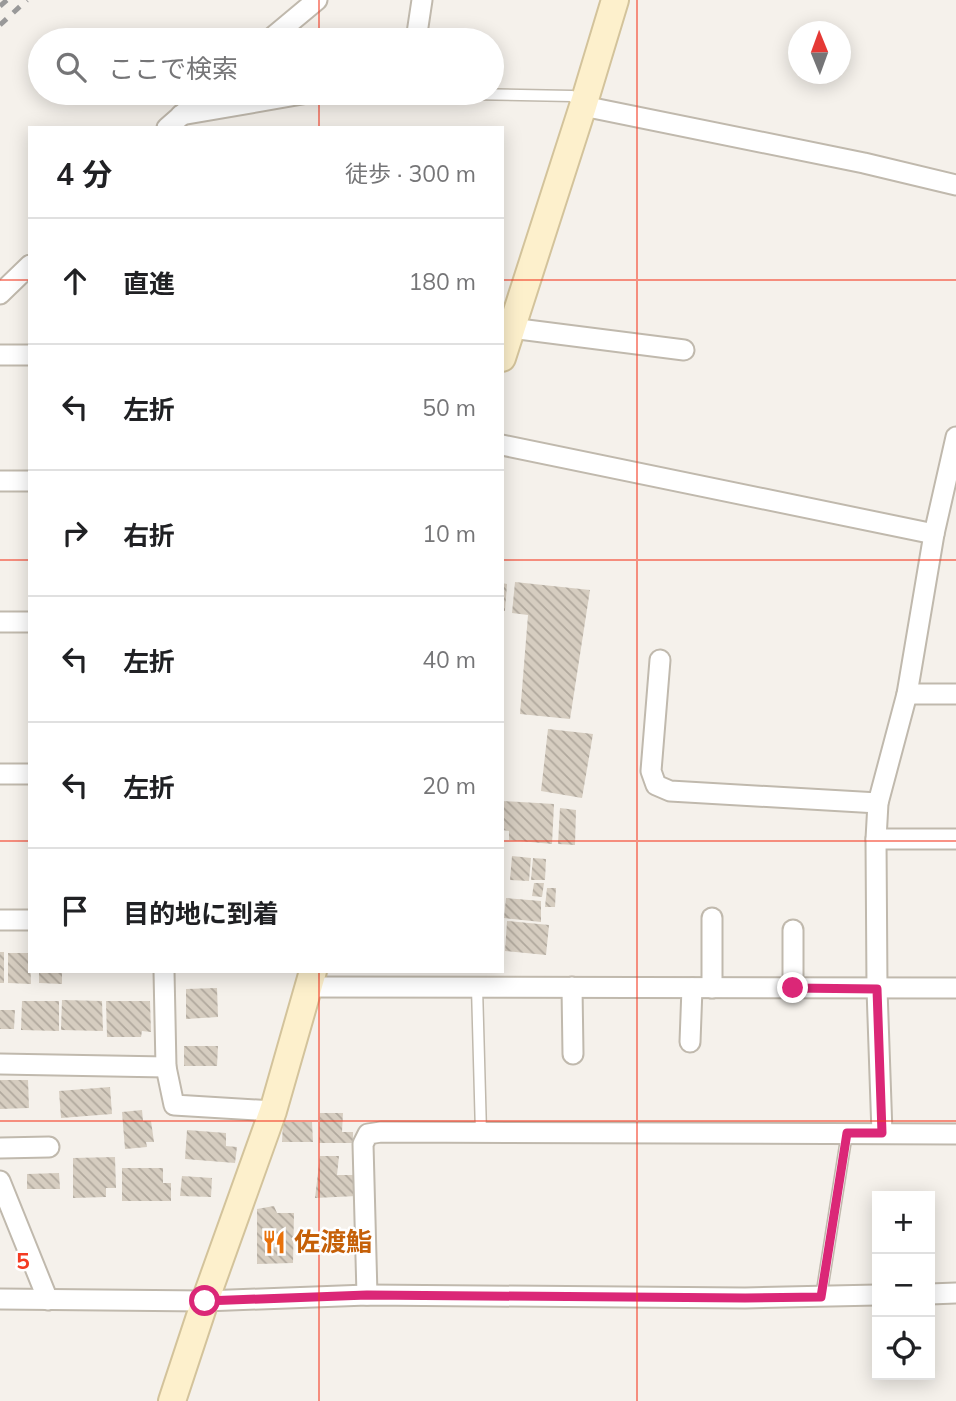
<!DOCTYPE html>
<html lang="ja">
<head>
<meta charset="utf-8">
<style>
	:root { --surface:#fff; --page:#f6f6f6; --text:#202124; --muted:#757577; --line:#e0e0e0 }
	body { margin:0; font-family:Mulish,"Noto Sans JP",sans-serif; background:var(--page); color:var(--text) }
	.controls { position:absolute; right:21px; bottom:21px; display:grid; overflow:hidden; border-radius:0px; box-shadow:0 4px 18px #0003 }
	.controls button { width:63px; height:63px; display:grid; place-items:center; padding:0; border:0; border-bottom:2px solid var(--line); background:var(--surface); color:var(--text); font:35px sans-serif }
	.compass { position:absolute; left:788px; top:21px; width:63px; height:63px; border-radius:50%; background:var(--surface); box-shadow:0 4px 18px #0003; rotate:359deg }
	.stop { position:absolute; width:21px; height:21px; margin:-16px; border:5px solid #db2777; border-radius:50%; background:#fff }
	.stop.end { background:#db2777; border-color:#fff; box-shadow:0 2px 7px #0008 }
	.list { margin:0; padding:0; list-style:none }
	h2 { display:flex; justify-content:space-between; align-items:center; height:91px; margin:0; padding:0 28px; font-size:30px }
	h2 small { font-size:23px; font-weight:400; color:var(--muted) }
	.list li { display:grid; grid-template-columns:46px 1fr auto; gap:21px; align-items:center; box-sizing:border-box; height:126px; padding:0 28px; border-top:2px solid var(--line) }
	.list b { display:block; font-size:26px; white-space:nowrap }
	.list em { font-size:23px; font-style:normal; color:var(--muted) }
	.icon { flex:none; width:38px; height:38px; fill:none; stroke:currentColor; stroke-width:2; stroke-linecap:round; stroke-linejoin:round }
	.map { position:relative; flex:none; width:956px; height:1401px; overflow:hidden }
	.search { position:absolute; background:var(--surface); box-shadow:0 4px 18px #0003; left:28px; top:28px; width:476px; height:77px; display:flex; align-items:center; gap:18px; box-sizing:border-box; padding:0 24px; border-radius:38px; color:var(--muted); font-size:26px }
	.panel { position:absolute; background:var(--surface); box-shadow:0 4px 18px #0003; left:28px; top:126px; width:476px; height:847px; border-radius:0px }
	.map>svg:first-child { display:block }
</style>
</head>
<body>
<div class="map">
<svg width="956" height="1401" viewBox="0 0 956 1401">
	<defs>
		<pattern id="building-back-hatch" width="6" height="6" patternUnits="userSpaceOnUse" patternTransform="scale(1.75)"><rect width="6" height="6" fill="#d6cdc0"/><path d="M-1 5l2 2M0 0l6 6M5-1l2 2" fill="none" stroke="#b0a89d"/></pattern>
	</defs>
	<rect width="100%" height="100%" fill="#f5f1eb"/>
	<g fill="url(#building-back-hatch)">
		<path d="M515,582L590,590L570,719L520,714L528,615L512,613Z"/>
		<path d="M502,583L507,584L505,611H502Z"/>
		<path d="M548,729L593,734L582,798L541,791Z"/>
		<path d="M502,801L554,804L552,844L509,840V831L502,830Z"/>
		<path d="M560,808L576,810L575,845L558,844Z"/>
		<path d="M512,856L531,858L529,881L510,880Z"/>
		<path d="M533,858L546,859L545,880H531Z"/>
		<path d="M534,883H544L542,897L532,896Z"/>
		<path d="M547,888H556L555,907H545Z"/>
		<path d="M506,898L541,901V922L504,918Z"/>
		<path d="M507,921L549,925L546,955L505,951Z"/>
		<rect x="0" y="952" width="4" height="31"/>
		<path d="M8,953H30L31,984L8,983Z"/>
		<path d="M39,971H62V984L39,983Z"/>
		<path d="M217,988L218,1017L186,1019V989Z"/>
		<path d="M62,1000L102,1001L103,1031L61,1030Z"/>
		<path d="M22,1001H59V1031L21,1030Z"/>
		<path d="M106,1001H150L151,1032L142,1031L141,1037H107Z"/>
		<path d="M0,1010H15L14,1029H0Z"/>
		<path d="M184,1046H218L217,1066H184Z"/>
		<path d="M0,1080H28L29,1108L0,1109Z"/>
		<path d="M110,1087L112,1114L61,1118L59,1091Z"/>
		<path d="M142,1110L143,1121H151L154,1142H146L147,1147L125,1149L122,1112Z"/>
		<path d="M320,1113H343L342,1132H353V1143H319Z"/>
		<path d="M283,1122H312L313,1142H282Z"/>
		<path d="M187,1130L226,1133V1146L237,1147L235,1163L185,1159Z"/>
		<path d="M320,1156H339L337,1175H358L357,1196L315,1198Z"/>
		<path d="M115,1157L116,1188H106V1197L73,1198V1158Z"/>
		<path d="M122,1168H163V1183H171V1201H122Z"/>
		<path d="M59,1173L60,1189H27V1174Z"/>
		<path d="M182,1176L212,1178L211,1197L180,1196Z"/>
		<path d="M274,1206L277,1213H294L293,1263L257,1264V1209Z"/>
	</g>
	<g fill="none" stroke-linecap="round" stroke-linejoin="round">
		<g stroke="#c0b9ad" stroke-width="13">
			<g id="lane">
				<path d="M409,93L572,96L580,104"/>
				<path d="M477,987L481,1133"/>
				<path d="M821,1297L847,1133"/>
			</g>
		</g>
		<g stroke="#c0b9ad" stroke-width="23">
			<g id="street">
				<path d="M269,40L317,0"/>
				<path d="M416,40L422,0"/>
				<path d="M399,93H409"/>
				<path d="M583,106L864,163L956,185"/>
				<path d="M181,115L308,93"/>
				<path d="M167,128L207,93"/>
				<path d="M0,294L30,265"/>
				<path d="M511,328L684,350"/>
				<path d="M0,355H30"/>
				<path d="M502,445L934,534"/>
				<path d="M0,481H30"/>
				<path d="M0,622H30"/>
				<path d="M660,660L651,771L656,785L670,791L878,803"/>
				<path d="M907,694H956"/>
				<path d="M0,774H30"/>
				<path d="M876,839H956"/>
				<path d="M0,920H30"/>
				<path d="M793,930V988"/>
				<path d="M164,971L166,1067L174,1105L273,1111"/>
				<path d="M308,987L956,988"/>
				<path d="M572,987L573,1054"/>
				<path d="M712,988V918"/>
				<path d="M690,1042L692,988"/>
				<path d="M0,1064L166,1067"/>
				<path d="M882,1133L877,989L876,839L878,803L907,694L934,534L956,437"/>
				<path d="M0,1148L49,1147"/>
				<path d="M0,1181L48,1300"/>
				<path d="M930,1294L956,1293"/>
				<path d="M367,1295L363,1144L368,1134L381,1132L956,1134"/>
				<path d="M0,1299L205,1301L367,1295L745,1298L877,1295"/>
			</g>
		</g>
		<g stroke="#d3c39b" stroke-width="30">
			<g id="secondary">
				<path d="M502,358L583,106L615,0"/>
				<path d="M172,1401L205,1301L273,1111L313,971"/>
			</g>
		</g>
		<use href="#lane" stroke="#fff" stroke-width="10"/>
		<use href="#street" stroke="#fff" stroke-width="19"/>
		<use href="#secondary" stroke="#fdf0cc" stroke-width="26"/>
		<g stroke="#999" stroke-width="5" stroke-dasharray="9 9" stroke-linecap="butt">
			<path d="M0,6L7,0"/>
			<path d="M0,25L27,0"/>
		</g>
	</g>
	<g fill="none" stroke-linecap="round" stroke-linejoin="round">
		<path stroke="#db2777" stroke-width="9" d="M205,1301L367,1295L745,1298L821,1297L847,1133H882L877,989L793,988"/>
	</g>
	<path fill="none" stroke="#f43b22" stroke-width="2" stroke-opacity="0.55" d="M319,0V40M637,0V1401M319,93V128M0,280H30M502,280H956M0,560H30M502,560H956M0,841H30M502,841H956M319,971V1401M0,1121H956"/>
	<defs>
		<g id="restaurant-bare" transform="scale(1.89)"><path d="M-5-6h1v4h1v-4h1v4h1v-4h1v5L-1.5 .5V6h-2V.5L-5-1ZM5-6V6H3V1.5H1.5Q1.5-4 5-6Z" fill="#e8710a" stroke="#fff" stroke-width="2.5" paint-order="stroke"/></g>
	</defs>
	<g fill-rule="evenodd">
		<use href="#restaurant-bare" x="274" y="1242"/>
	</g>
	<g text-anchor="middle" stroke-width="5" stroke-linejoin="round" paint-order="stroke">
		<g font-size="26" font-weight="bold" fill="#c56008" stroke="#fff" text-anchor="start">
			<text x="294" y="1251">佐渡鮨</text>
		</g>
	</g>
	<g font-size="23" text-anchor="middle" font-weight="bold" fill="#f43b22" stroke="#fff" stroke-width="5" stroke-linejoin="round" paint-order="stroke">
		<text x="23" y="1269">5</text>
	</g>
</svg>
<div class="controls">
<button>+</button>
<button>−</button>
<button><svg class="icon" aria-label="locate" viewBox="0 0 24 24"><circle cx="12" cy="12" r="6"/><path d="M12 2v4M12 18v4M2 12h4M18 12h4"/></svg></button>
</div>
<svg class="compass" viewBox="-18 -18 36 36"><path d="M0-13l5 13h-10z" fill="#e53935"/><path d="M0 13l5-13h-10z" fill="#757577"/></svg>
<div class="stop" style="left:205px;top:1301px"></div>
<div class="stop end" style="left:793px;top:988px"></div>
<div class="search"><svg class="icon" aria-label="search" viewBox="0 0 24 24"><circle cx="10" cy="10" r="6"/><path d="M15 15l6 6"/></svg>ここで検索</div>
<section class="panel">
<h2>4 分<small>徒歩 · 300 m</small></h2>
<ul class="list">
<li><svg class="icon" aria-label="ahead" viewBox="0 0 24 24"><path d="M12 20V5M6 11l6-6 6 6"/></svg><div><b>直進</b></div><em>180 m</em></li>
<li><svg class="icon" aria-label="left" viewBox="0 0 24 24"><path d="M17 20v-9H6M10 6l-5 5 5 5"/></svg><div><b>左折</b></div><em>50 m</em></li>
<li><svg class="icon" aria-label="right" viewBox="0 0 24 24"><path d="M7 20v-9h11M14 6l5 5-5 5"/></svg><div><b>右折</b></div><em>10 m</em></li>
<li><svg class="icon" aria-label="left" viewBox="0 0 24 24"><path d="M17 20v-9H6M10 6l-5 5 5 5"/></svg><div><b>左折</b></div><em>40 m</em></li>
<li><svg class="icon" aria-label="left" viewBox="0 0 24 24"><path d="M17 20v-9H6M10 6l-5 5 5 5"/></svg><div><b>左折</b></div><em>20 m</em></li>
<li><svg class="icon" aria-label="arrive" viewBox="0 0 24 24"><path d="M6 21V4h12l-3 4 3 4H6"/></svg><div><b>目的地に到着</b></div></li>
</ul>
</section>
</div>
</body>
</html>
